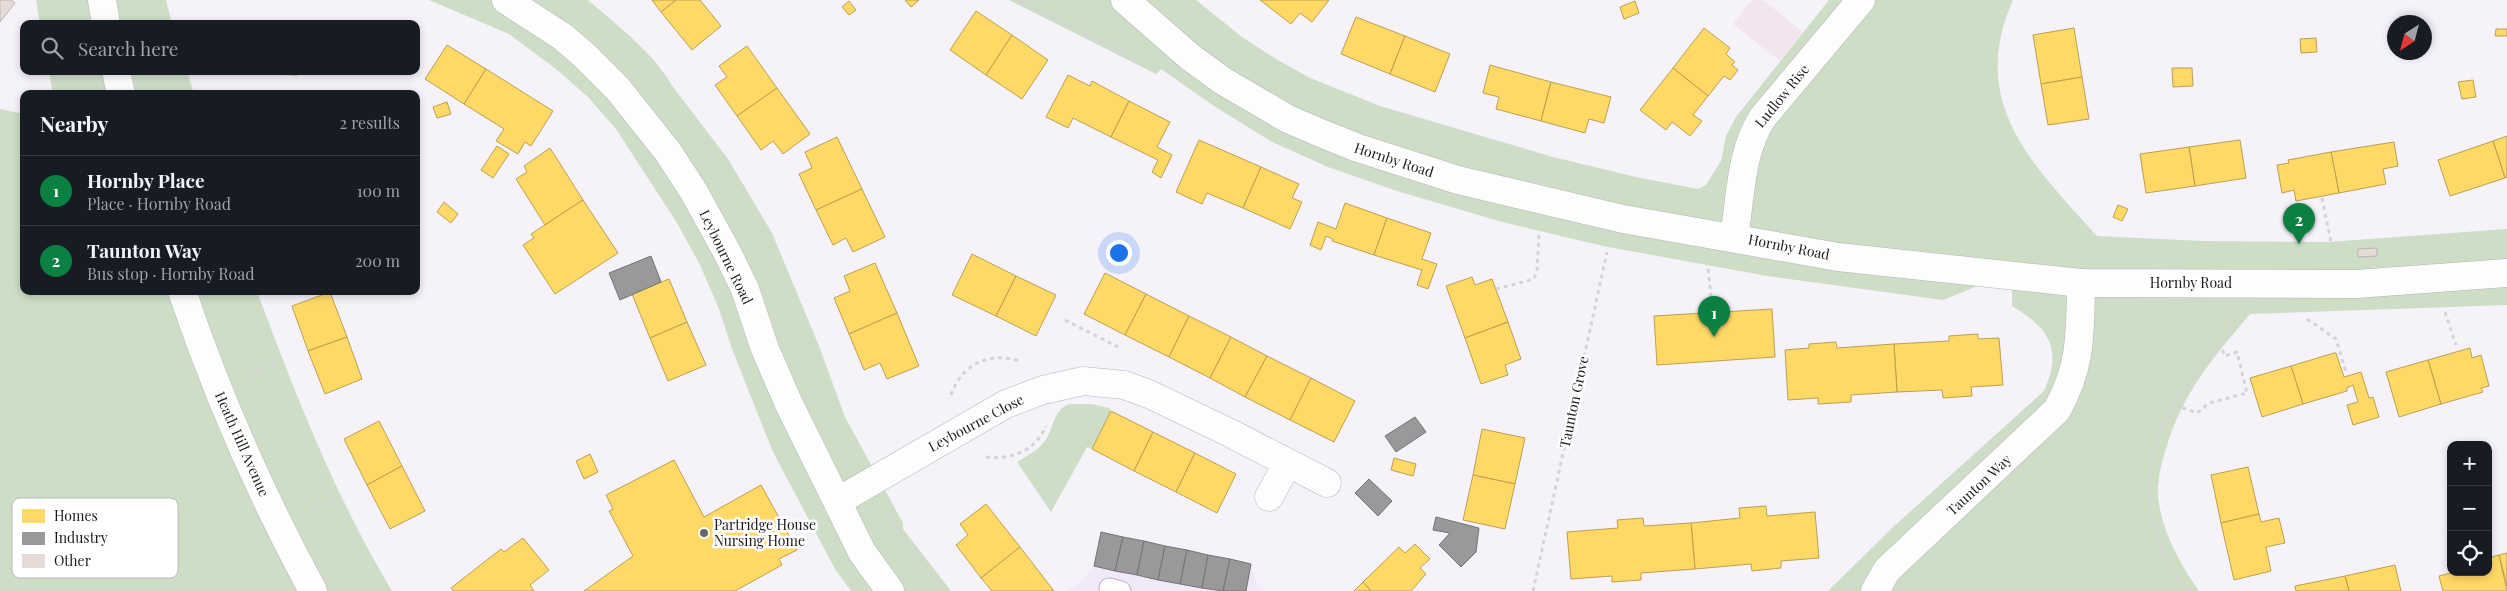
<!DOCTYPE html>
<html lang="en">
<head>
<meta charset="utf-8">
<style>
	:root { --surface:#171b24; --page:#20242c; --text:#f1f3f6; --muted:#9ea1a6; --line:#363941; --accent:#0b8043 }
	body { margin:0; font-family:"Playfair Display",serif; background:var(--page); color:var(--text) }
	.controls { position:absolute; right:15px; bottom:15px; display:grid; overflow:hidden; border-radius:10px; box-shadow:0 2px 8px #0003 }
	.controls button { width:45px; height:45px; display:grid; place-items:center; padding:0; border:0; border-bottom:1px solid var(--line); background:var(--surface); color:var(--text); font:25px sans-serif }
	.compass { position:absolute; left:2387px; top:15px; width:45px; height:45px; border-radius:50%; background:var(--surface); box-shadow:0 2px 8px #0003; rotate:216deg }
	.you { position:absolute; left:1118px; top:252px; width:18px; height:18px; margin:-12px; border:4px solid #fff; border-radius:50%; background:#1a73e8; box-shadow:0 0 0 8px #1a73e833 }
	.badge { display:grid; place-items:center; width:32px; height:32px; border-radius:50%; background:var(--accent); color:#fff; font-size:16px; font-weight:700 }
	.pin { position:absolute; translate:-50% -41px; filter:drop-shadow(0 1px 2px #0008) }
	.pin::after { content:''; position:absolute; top:26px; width:18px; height:15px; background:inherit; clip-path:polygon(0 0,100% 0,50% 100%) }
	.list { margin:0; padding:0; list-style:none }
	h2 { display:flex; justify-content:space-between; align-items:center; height:65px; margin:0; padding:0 20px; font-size:21px }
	h2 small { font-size:16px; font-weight:400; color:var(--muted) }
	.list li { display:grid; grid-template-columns:32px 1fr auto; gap:15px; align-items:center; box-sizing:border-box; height:70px; padding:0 20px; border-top:1px solid var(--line) }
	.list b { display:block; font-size:19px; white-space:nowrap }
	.list p { margin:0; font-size:16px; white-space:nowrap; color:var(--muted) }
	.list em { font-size:16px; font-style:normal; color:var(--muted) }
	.icon { flex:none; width:28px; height:28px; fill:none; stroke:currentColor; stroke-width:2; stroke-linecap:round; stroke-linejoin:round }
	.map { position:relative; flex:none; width:2507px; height:591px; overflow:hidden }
	.search { position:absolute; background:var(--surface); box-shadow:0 2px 8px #0003; left:20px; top:20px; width:400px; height:55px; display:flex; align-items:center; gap:12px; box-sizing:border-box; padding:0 18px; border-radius:10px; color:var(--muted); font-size:19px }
	.panel { position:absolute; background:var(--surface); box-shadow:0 2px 8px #0003; left:20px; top:90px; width:400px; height:205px; border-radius:10px }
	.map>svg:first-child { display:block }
</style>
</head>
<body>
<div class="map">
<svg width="2507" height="591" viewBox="0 0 2507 591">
	<rect width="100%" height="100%" fill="#f6f2fa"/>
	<path fill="#f1e9f9" d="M1101,532L1251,564L1258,585L1264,591H1067L1084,579L1094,566Z"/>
	<path fill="#f3e5ef" d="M1752,0H1763L1803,32L1780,61L1733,24Z"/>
	<g fill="#cdddc6">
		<path d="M36,0H166L172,24H40Z"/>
		<path d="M429,0H588C618,26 653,52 673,87L728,159L772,233L819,346L845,417L903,523V529L951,591H851L835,569L773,452L732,349L719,309L700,265L677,223L616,129L588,97L556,69L509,34Z"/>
		<path d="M1009,0H1196L1242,37L1276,59L1310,78L1380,106L1553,157L1636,177L1698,189L1706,185L1721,161L1726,136L1736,117L1829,0H2013C1967,103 2033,165 2097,236L2203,241L2328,242L2507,229V305L2250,314C2213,358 2182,393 2166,449C2161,463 2157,482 2158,497C2162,532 2180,564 2199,591H1828L1891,529L2044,391C2063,349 2049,328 2012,306V272L1943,300L1767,276L1603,246L1502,222L1397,191L1328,167L1272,142L1214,106L1161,69L1156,74Z"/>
		<path d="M49,71H187L194,94H53Z"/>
		<path d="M0,109L24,114V291H257C295,394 335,496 392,591H0Z"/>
		<path d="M1070,404H1091L1109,408L1111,411L1092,449L1087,447L1051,512L1017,462C1027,456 1037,451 1045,441C1054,428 1053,409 1070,404Z"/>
	</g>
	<g fill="#ffd966" stroke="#bba051">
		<path d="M652,0H676L661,12Z"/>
		<path d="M676,0H700L721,26L692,50L661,12Z"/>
		<path d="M905,0H919L911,7Z"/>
		<path d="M1260,0H1329L1312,22L1300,13L1291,24Z"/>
		<path d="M849,1L856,10L849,15L842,7Z"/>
		<path d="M1635,1L1639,13L1624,19L1620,7Z"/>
		<path d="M976,11L1012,35L986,75L950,50Z"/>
		<path d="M1356,17L1405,36L1390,74L1341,54Z"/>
		<path d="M1704,28L1730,48L1726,54L1735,62L1732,65L1738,70L1730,80L1724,76L1708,96L1673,68Z"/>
		<path d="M2074,28L2082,77L2041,84L2033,35Z"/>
		<path d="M2496,29H2507V36H2495Z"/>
		<path d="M1012,35L1048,60L1022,99L986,75Z"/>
		<path d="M1405,36L1450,54L1435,92L1390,74Z"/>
		<path d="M2316,38L2317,52L2301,53L2300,39Z"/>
		<path d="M447,45L486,69L464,104L425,79Z"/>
		<path d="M747,46L777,88L737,116L715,85L727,77L719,66Z"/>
		<path d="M1490,65L1551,82L1541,121L1496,109L1499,97L1483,93Z"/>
		<path d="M1673,68L1708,96L1693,115L1702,121L1690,136L1672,122L1666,130L1640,110Z"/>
		<path d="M2172,68H2192L2193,86L2173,87Z"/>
		<path d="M486,69L553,111L531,146L525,142L518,154L496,141L504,129L464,104Z"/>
		<path d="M243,71H297V75L243,73Z"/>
		<path d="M1068,75L1090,86L1092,81L1129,101L1111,137L1073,118L1068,128L1046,117Z"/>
		<path d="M2082,77L2089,119L2048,125L2041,84Z"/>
		<path d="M2473,80L2476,97L2462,99L2458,82Z"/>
		<path d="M1551,82L1611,97L1604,123L1589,119L1585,133L1541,121Z"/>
		<path d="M777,88L810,134L783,154L773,141L761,150L737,116Z"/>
		<path d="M1129,101L1170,122L1157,147L1172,155L1161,178L1152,172L1158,160L1111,137Z"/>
		<path d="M447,102L451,114L437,118L433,107Z"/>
		<path d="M2507,136V177L2505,178L2493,141Z"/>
		<path d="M837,137L862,189L816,210L799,174L812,168L805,152Z"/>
		<path d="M1199,140L1261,167L1243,208L1207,193L1202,204L1176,192Z"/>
		<path d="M2240,140L2246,178L2195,186L2189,147Z"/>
		<path d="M2493,141L2505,178L2450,196L2438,160Z"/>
		<path d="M2394,142L2398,166L2383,169L2386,184L2339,193L2331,152Z"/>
		<path d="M497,146L509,154L493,178L481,170Z"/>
		<path d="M2189,147L2195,186L2146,193L2140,154Z"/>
		<path d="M550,148L583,200L545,225L516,179L527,172L524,166Z"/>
		<path d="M2331,152L2339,193L2296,201L2294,190L2282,193L2277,165L2289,163L2288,160Z"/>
		<path d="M1261,167L1299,184L1292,198L1302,202L1290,229L1243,208Z"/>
		<path d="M862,189L885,237L853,252L846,238L833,245L816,210Z"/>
		<path d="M583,200L618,253L555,294L523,245L534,238L531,234Z"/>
		<path d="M444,202L458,214L451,223L437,212Z"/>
		<path d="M1345,203L1387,218L1374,255L1332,241L1333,239L1326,236L1321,250L1310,245L1318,222L1336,229Z"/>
		<path d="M2118,205L2128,209L2122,221L2113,217Z"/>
		<path d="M1387,218L1431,233L1422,259L1437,264L1428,289L1417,285L1422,270L1374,255Z"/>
		<path d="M972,254L1016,276L996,316L952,295Z"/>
		<path d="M875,263L897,313L849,334L834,298L850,291L844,276Z"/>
		<path d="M1105,273L1146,294L1125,335L1084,314Z"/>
		<path d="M1016,276L1056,295L1036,336L996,316Z"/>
		<path d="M1472,277L1475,285L1492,279L1508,322L1465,338L1446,286Z"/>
		<path d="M669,279L687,322L650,338L632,294Z"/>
		<path d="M330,292L347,337L308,351L292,306Z"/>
		<path d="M1146,294L1189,316L1169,357L1125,335Z"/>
		<path d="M1772,309L1775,357L1657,365L1654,316Z"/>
		<path d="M897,313L919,366L887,379L880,363L864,370L849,334Z"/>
		<path d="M1189,316L1231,337L1210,378L1169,357Z"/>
		<path d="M687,322L706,365L668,381L650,338Z"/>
		<path d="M1508,322L1521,359L1505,365L1508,375L1481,384L1465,338Z"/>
		<path d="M1978,334V339L1999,338L2003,385L1971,387L1972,396L1943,398L1942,390L1897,392L1894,344L1949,341V336Z"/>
		<path d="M347,337L362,379L325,394L308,351Z"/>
		<path d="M1231,337L1267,356L1245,397L1210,378Z"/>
		<path d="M1836,342L1837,348L1894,344L1897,392L1851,395V402L1818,404V398L1788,400L1785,350L1809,348V344Z"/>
		<path d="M2470,348L2472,358L2481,355L2489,386L2481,388L2483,392L2441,404L2428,360Z"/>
		<path d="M2334,353H2336L2344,377L2361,372L2369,398L2373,397L2379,417L2353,425L2347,405L2358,402L2353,385L2347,388V391L2303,404L2291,366Z"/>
		<path d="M1267,356L1311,378L1290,420L1245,397Z"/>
		<path d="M2428,360L2441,404L2399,417L2386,372Z"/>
		<path d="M2291,366L2303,404L2262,417L2250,378Z"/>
		<path d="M1311,378L1355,401L1334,442L1290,420Z"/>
		<path d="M1111,411L1153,432L1134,471L1092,449Z"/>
		<path d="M379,421L402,466L367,485L344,439Z"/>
		<path d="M1482,429L1525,438L1515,484L1473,475Z"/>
		<path d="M1153,432L1195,453L1176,492L1134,471Z"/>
		<path d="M1195,453L1236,474L1217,513L1176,492Z"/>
		<path d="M590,454L598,472L584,479L576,461Z"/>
		<path d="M1394,458L1416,464L1413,476L1391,470Z"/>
		<path d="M674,460L704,517L761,485L797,550L779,559L782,565L735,591H584L633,556L609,511L613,509L606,495Z"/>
		<path d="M402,466L425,511L390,529L367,485Z"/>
		<path d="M2248,467L2259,514L2221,523L2211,475Z"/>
		<path d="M1473,475L1515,484L1505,529L1463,520Z"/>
		<path d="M986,504L1020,547L981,578L956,545L968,535L960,524Z"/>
		<path d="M1766,506L1767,516L1815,512L1819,558L1781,561V568L1752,571L1751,564L1695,569L1691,523L1740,518L1739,508Z"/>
		<path d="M2259,514L2261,522L2279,518L2285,543L2266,547L2271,571L2234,580L2221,523Z"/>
		<path d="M1643,518L1644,526L1691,523L1695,569L1641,573V580L1612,582V576L1571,579L1567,532L1618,528L1617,520Z"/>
		<path d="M523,538L549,570L530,585L534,591H454L451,588L501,549L504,552Z"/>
		<path d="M1415,544L1430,559L1420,568L1426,574L1411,591H1371L1363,582L1399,547L1405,553Z"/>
		<path d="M1020,547L1054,591H992L981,578Z"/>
		<path d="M2507,553V586L2499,555Z"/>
		<path d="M2499,555L2507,591H2443L2439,576L2455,572H2488V558Z"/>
		<path d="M2395,565L2401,591H2349L2345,576Z"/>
		<path d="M2345,576L2349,591H2296L2295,586Z"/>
		<path d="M1363,582L1371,591H1354Z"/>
	</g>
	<g fill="#999" stroke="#747374">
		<path d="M651,256L661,282L620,300L609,273Z"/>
		<path d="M1415,417L1426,432L1396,452L1385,436Z"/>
		<path d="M1369,479L1392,501L1378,516L1355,493Z"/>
		<path d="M1436,517L1479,528L1476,552L1461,567L1439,545L1450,533L1433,530Z"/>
		<path d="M1101,532L1123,537L1115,571L1094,566Z"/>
		<path d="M1123,537L1144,541L1137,575L1115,571Z"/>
		<path d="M1144,541L1165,546L1158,580L1137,575Z"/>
		<path d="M1165,546L1187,550L1180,584L1158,580Z"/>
		<path d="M1187,550L1208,555L1202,588L1180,584Z"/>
		<path d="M1208,555L1230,559L1223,591L1202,588Z"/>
		<path d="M1230,559L1251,564L1246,591H1223Z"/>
	</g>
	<g fill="#e8dad7" stroke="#bab5b7">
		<path d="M0,0H11L15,3L0,22Z"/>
		<path d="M2377,248V256L2358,257V249Z"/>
	</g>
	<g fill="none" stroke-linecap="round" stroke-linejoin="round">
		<g stroke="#b6b3b9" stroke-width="21">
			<path id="lane" d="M1109,588L1121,591"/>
		</g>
		<g stroke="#b6b3b9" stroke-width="29">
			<g id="street">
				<path d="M102,0L106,24"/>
				<path d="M506,0L563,37L584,55L618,89L668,152L694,192L728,254L745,289L765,349L789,404L862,552L890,591"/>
				<path d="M1125,0L1190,57L1223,81L1288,119L1323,134L1358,148L1458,180L1623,219L1838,257L2081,283L2356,284L2507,273"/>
				<path d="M116,71L121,94"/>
				<path d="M1734,237C1741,196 1740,152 1763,117L1861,0"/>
				<path d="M182,291C217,395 261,495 313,591"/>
				<path d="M1269,497L1287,464"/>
				<path d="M838,501L1006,404L1043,390L1083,381L1124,385L1149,394L1230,433L1327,483"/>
				<path d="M1875,591L1887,570L2057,410C2082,365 2080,332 2081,283"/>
			</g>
		</g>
		<g stroke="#d5d3d6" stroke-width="3" stroke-dasharray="4 4" stroke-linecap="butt">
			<path d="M1020,0L1139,61"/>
			<path d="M2322,198L2332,247"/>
			<path d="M1708,269L1713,313"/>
			<path d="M1496,289L1534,279L1537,270L1539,234"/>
			<path d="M2445,312L2456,345"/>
			<path d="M2307,319L2336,339L2346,372"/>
			<path d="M1065,320L1118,347"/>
			<path d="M250,373L279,361"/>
			<path d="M951,395C961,365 989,351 1019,361"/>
			<path d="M2175,405L2197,413L2209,403L2247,393L2237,352L2225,356L2223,351L2216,346"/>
			<path d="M986,457C1012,460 1035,451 1046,426"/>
			<path d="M310,511L338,497"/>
			<path d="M888,512L897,529L944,591"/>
			<path d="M1533,591L1607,252"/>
			<path d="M2189,591C2144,544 2138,468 2170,412C2189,379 2220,350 2236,318"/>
		</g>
		<use href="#lane" stroke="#fefdfe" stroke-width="19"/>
		<use href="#street" stroke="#fefdfe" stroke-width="28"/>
	</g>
	<circle fill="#68666c" stroke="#fff" stroke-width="2" cx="704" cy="533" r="5"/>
	<g text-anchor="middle" stroke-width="5" stroke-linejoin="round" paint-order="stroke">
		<g font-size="14" fill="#1c1a1f" stroke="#fff">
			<text transform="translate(1782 96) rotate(-51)" y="5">Ludlow Rise</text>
			<text transform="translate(1394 160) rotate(18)" y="5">Hornby Road</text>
			<text transform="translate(1789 247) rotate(11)" y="5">Hornby Road</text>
			<text transform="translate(726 257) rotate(64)" y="5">Leybourne Road</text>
			<text x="2191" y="288">Hornby Road</text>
			<text transform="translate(1574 402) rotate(-78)" y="5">Taunton Grove</text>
			<text transform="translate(976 423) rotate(-28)" y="5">Leybourne Close</text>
			<text transform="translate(242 444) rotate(66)" y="5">Heath Hill Avenue</text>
			<text transform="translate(1979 485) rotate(-43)" y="5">Taunton Way</text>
		</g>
		<g font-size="14" fill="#1c1a1f" stroke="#fff" text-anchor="start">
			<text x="714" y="530">Partridge House<tspan x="714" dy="16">Nursing Home</tspan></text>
		</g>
	</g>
	<rect x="12" y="498" width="166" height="80" rx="8" fill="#fff" stroke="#bbbabc" stroke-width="1"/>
	<rect x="22" y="509" width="23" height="14" fill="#ffd966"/>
	<rect x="22" y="532" width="23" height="13" fill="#999"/>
	<rect x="22" y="554" width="23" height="14" fill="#e8dad7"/>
	<g font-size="14" fill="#1c1a1f">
		<text x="54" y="521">Homes</text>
		<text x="54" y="543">Industry</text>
		<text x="54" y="566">Other</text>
	</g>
</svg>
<div class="controls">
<button>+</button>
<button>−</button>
<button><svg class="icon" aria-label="locate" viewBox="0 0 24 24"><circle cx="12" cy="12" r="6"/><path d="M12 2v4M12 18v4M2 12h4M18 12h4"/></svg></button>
</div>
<svg class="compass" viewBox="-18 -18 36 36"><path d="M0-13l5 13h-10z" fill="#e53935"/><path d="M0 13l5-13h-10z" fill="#9ea1a6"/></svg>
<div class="you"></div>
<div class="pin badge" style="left:1714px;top:337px">1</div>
<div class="pin badge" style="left:2299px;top:244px">2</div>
<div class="search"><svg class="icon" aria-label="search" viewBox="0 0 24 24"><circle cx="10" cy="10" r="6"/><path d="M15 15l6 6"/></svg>Search here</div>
<section class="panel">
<h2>Nearby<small>2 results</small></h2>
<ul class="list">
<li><span class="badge">1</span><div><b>Hornby Place</b><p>Place · Hornby Road</p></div><em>100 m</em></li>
<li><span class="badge">2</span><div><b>Taunton Way</b><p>Bus stop · Hornby Road</p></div><em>200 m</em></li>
</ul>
</section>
</div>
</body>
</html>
